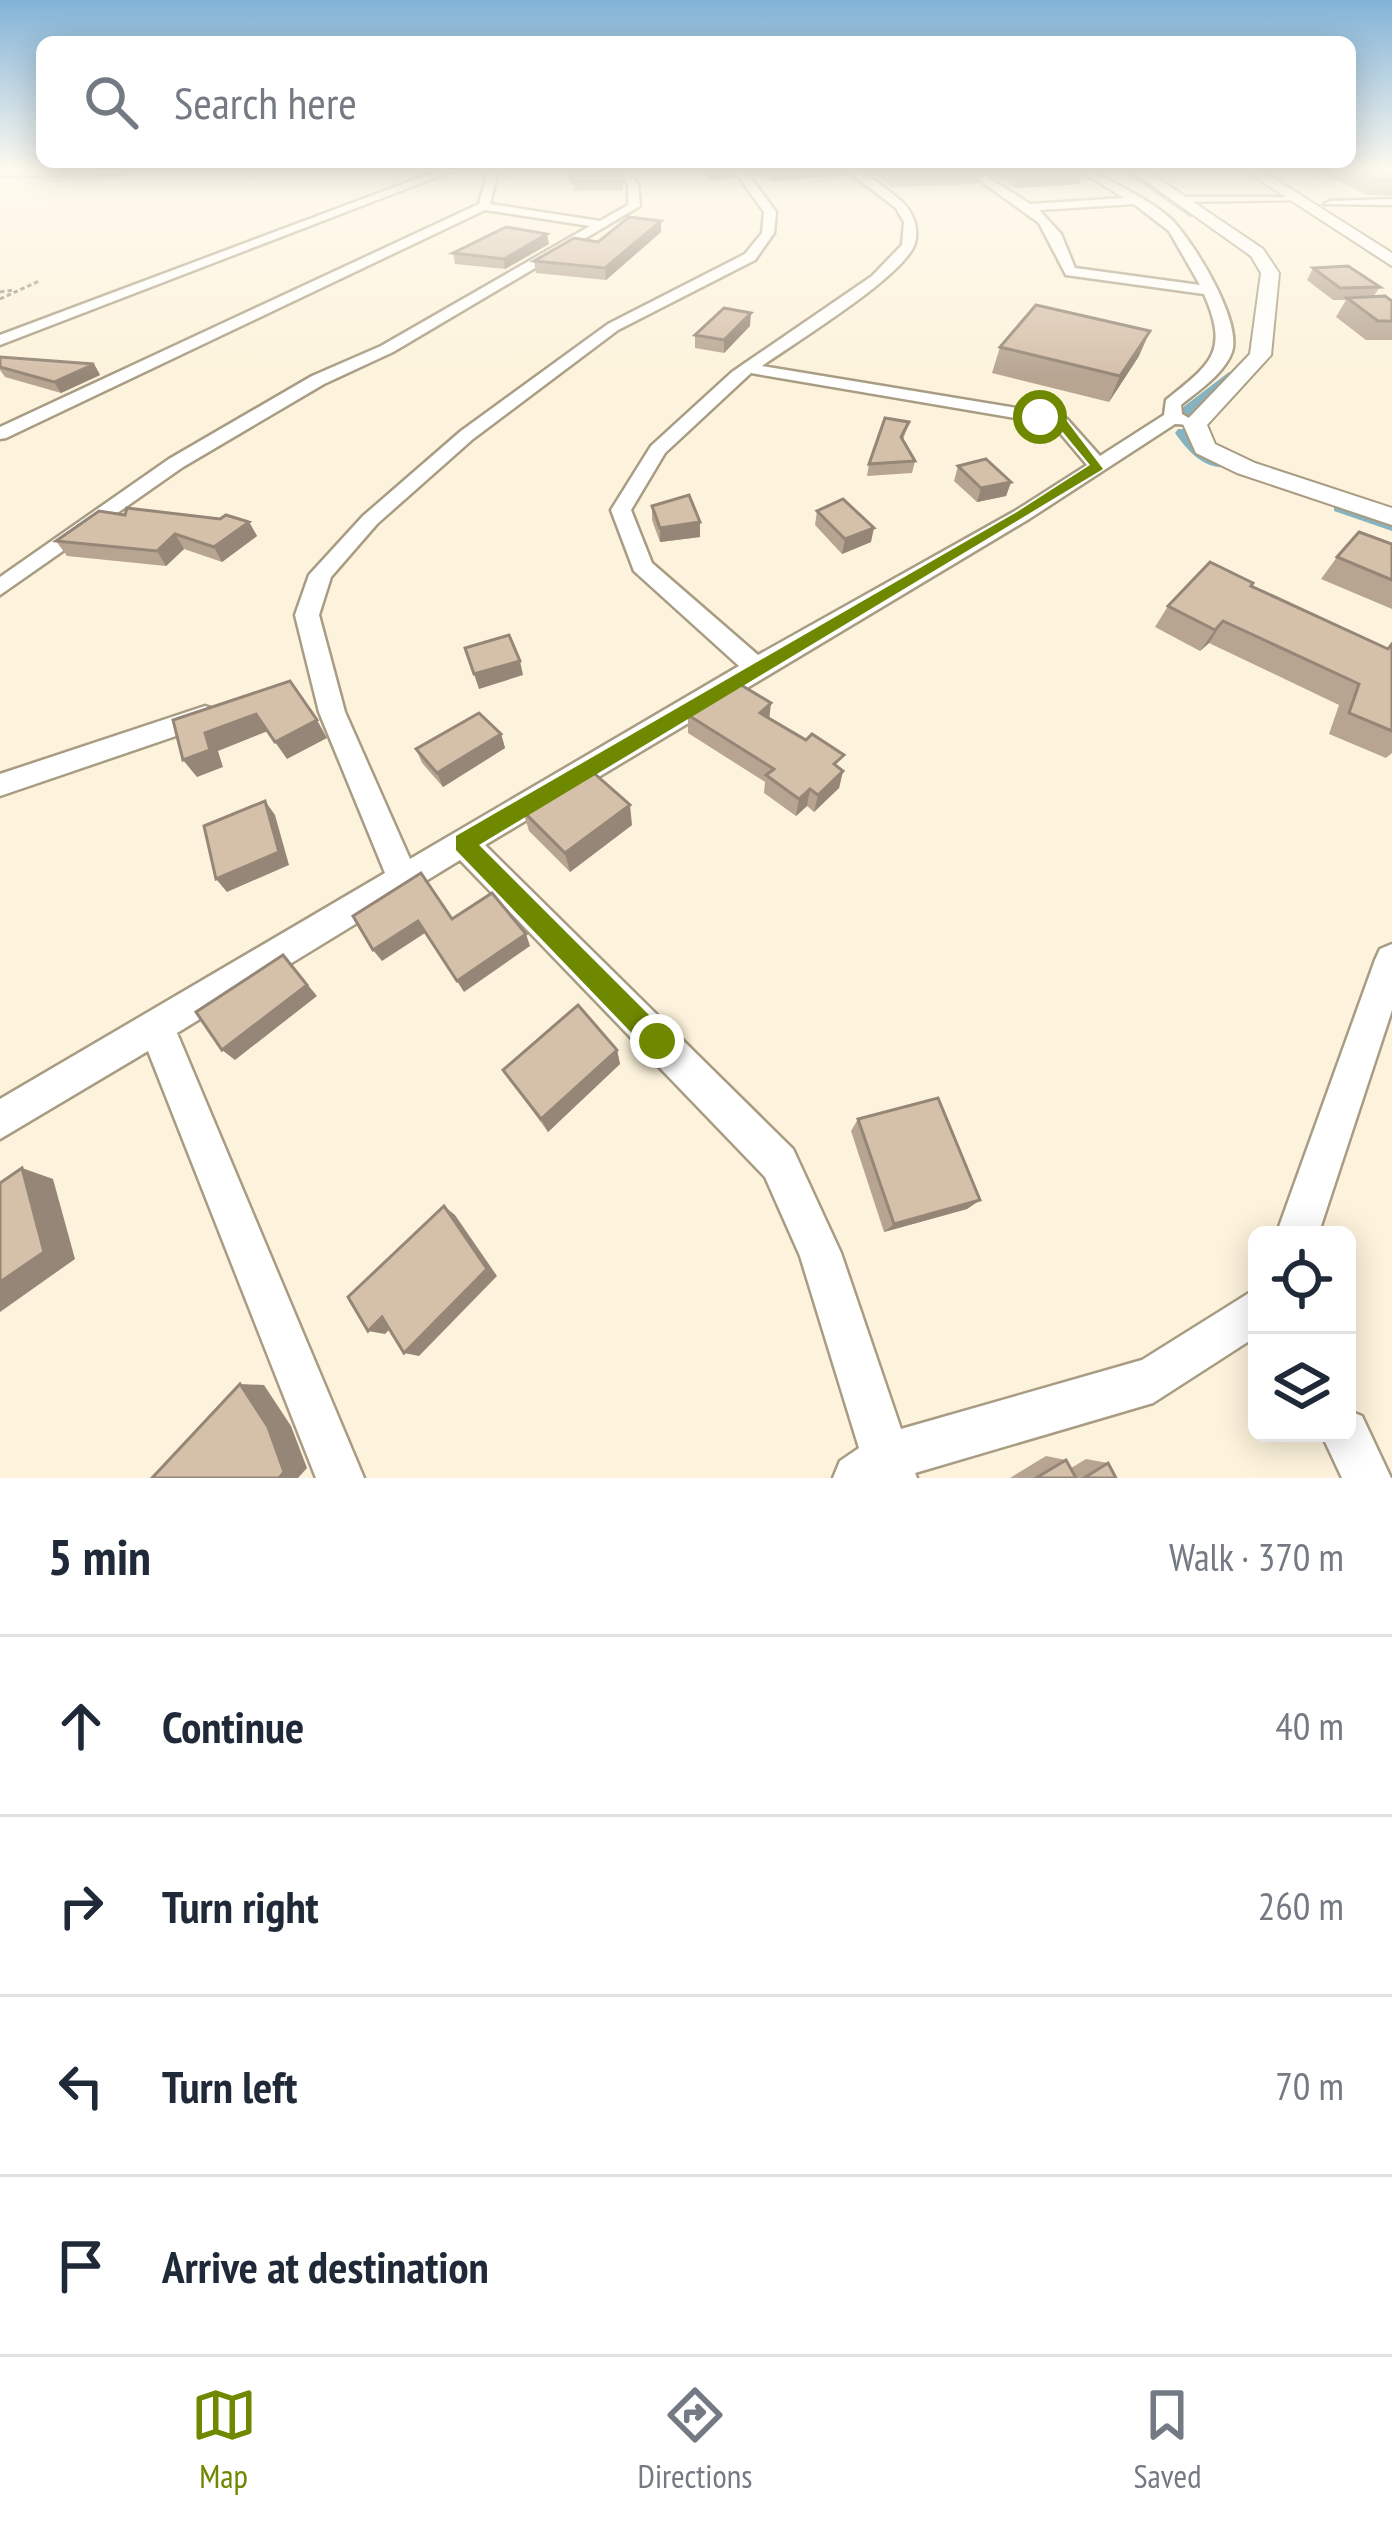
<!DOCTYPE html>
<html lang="en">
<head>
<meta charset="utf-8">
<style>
	:root { --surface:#fff; --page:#f2f2f3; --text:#1f2937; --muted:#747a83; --line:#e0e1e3; --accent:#6e8900 }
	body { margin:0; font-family:"PT Sans Narrow",sans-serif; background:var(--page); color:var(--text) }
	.controls { position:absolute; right:36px; bottom:36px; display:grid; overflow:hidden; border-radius:18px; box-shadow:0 6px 30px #0003 }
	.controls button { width:108px; height:108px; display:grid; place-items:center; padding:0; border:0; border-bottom:3px solid var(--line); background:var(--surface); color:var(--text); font:60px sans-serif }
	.stop { position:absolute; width:36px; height:36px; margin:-27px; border:9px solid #6e8900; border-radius:50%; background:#fff }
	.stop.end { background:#6e8900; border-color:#fff; box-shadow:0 3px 12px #0008 }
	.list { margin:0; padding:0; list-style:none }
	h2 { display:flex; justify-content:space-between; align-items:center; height:156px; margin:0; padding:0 48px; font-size:51px }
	h2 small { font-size:39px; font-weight:400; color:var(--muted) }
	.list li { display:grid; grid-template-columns:78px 1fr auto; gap:36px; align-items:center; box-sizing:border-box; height:180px; padding:0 48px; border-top:3px solid var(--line) }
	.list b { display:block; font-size:45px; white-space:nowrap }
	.list em { font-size:39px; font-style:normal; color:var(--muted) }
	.icon { flex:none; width:66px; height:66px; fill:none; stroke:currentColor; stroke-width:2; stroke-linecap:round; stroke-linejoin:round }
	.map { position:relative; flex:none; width:1392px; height:1478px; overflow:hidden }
	.search { position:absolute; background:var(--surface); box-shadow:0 6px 30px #0003; left:36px; right:36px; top:36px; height:132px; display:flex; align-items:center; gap:30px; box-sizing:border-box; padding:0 42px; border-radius:18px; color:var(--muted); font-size:45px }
	.sheet { height:876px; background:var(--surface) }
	nav { display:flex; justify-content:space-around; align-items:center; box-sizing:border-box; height:168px; border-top:3px solid var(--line); background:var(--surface); font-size:33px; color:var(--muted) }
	nav a { display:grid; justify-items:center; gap:6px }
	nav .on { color:var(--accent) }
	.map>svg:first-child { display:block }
</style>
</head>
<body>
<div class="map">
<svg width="1392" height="1478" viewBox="0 0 1392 1478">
	<rect width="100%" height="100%" fill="#fdf3dc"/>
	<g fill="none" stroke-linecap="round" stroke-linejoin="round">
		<g fill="#87b2bf" fill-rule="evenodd">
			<path d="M1122,170H1134L1200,214L1190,217Z"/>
			<path d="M1229,372L1243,376L1194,416H1182V408Z"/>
			<path d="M1178,429H1190L1206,447L1228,459V467C1204,470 1188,451 1175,433Z"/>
			<path d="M1341,501L1392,518V531L1334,511V503Z"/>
		</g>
		<g stroke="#a89c82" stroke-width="5">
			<g id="street">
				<path d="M440,170H455L0,345V335Z"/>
				<path d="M488,170H498L490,204L600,221L628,205V184L616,170H627L638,184L640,206L393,352L324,384L183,467L0,595V577L169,459L312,376L381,346L590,226L485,210L6,438L0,439V427L479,204Z"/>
				<path d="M734,170H745L776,212L774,233L755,260L618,330L473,439L377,524L331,577L319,615L345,712L410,859L739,666L634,571L611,510L651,446L732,372L872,276L902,245L904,222L896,208L846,170C865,170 887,189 901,201C913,212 919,227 915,243C905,276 794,343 762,366L1047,413L1067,419L1100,456L1164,415L1166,400C1210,364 1230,353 1204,294L1066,275L1039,223L965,170H977L1030,204L1124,198L1079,170H1091C1117,186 1148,198 1171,219C1193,241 1242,320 1232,352C1224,374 1198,391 1181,405L1182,414L1194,421L1191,425L1175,424L1029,519L485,845L793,1149L841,1253L901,1429L1142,1360L1257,1288V1336L1153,1403L915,1473L917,1478H833L840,1461L859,1448L800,1256L765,1177L460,860L177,1033L364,1478H316L148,1051L0,1139V1099L385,873L319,712L295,615L309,575L363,516L461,431L608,324L745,254L762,233L764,212ZM1134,204L1169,231L1200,285L1075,268L1061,234L1039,210ZM751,373L1038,422L1055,427L1087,465L1015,511L758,655L652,563L631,510L665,453Z"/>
				<path d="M1180,197H1298L1304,200L1176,202Z"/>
				<path d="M1392,199V205L1324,204L1330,201Z"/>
				<path d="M205,706L214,709L218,716L214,723L0,796V774Z"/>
				<path d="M1392,944V1010L1318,1235H1276L1375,960L1380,949Z"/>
				<path d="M1347,1410L1362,1416L1391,1478H1342L1321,1433H1347Z"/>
			</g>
		</g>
		<g stroke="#a89c82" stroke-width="4">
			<g id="secondary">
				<path d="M0,170H128L121,174L0,176Z"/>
				<path d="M1130,170H1146L1263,249L1279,273L1271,355L1207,425L1215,444L1255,463L1392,508V525L1237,473L1196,453L1183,424L1250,354L1261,273L1251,256Z"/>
				<path d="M1244,170H1261L1392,253V266Z"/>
			</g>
		</g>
		<g stroke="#9d9584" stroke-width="3" stroke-dasharray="4.5 3" stroke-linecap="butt">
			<path d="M0,292L13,290"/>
			<path d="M0,299L39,281"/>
		</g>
		<use href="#street" fill="#fff" fill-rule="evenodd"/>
		<use href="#secondary" fill="#fff" fill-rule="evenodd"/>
	</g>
	<g fill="#b7a592">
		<path d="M571,170L623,181V190L573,191Z"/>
		<path d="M700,170H734V178L709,180Z"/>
		<path d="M749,170H846L845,175L771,181L765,175L755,176Z"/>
		<path d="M864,170H972L979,175L977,184L891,187L874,173Z"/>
		<path d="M985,170H1074L1082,175L1079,184L1014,188Z"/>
		<path d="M1319,170H1392V196L1366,195Z"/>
		<path d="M661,232L606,280L536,273L534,261Z"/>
		<path d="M549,244L505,269L455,264L453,253Z"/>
		<path d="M1313,268L1380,287L1373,297L1392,301V340H1366L1336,317L1346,300H1333L1307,280Z"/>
		<path d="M750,326L724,353L695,348V335Z"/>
		<path d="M1000,347L1139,356L1109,402L992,373Z"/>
		<path d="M0,357L94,364L100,375L61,393L5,377L0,370Z"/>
		<path d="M909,422L903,440L915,461L912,473L867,476L869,464Z"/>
		<path d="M958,466L1011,482L1006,496L977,502L954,481Z"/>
		<path d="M652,506L700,522V537L660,542L652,520Z"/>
		<path d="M817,511L871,542L842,554L815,525Z"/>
		<path d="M125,515L249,522L257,536L222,562L184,549L166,566L67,556L56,541Z"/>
		<path d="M1392,544V609L1321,579L1337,557Z"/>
		<path d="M1251,586L1387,649L1392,644V753L1386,758L1329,734L1339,705L1209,643L1200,651L1155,627L1168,606Z"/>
		<path d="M688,715L769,719L843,771L839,788L814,812L807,806L796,816L764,793L765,782L688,733Z"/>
		<path d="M501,734L505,748L443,787L422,763L416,749Z"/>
		<path d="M523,811L632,825L570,872L529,831Z"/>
		<path d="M617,1050L620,1064L548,1132L503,1070Z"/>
		<path d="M858,1119L980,1200L967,1209L884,1232L851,1131Z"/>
		<path d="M1046,1456L1066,1460L1071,1468L1086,1459L1108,1463L1116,1478H1010Z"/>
	</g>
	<g fill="#958677">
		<path d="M734,170V178L709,180V171Z"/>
		<path d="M755,170H765V175L755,176Z"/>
		<path d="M793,170H846L845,175L771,181V172Z"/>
		<path d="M1082,175L1079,184L1014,188L1017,179Z"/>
		<path d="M661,221V232L606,280L605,268Z"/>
		<path d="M547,234L549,244L505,269L504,259Z"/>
		<path d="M751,313L750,326L724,353V340Z"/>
		<path d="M1150,331L1139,356L1109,402L1120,376Z"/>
		<path d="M94,364L100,375L61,393L54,382Z"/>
		<path d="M1011,482L1006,496L977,502L981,488Z"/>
		<path d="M249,522L257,536L222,562L214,547Z"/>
		<path d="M700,522V537L660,542V528Z"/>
		<path d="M874,528L871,542L842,554L845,539Z"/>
		<path d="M175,534L184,549L166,566L157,551Z"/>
		<path d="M1223,621L1209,643L1200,651L1215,630Z"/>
		<path d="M520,661L523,675L479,689L474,674Z"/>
		<path d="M771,703L769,721L760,713Z"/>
		<path d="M256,714L268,731L218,751L223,767L197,777L183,760L205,733Z"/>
		<path d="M317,720L327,738L287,759L275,742Z"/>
		<path d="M501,734L505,748L443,787L437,773Z"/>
		<path d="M843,771L839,788L814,812L818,795Z"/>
		<path d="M810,789L807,806L796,816L799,799Z"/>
		<path d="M265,801L275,815L289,865L227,892L216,879Z"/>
		<path d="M630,805L632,825L570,872L565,853Z"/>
		<path d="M418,921L425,933L382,961L373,950Z"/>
		<path d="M526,934L530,946L464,992L457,981Z"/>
		<path d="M283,955L317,996L235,1060L222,1050Z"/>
		<path d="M617,1050L620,1064L548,1132L541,1119Z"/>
		<path d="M22,1168L53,1179L75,1259L0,1312V1282Z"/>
		<path d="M980,1200L967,1209L884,1232L894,1224Z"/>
		<path d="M444,1206L455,1215L497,1276L419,1356L404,1353Z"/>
		<path d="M382,1317L398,1321L385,1334L368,1331Z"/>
		<path d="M240,1384L264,1385L291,1426L307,1468L298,1478H279Z"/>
	</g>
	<g fill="#d5c0aa" stroke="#958677" stroke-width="3">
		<path d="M571,170H618L623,181L572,182Z"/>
		<path d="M883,170H972L979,175L893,178Z"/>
		<path d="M1002,170H1074L1082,175L1017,179Z"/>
		<path d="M1354,170H1392V181L1375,180Z"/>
		<path d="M629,217L661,221L605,268L534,261L574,238L598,242Z"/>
		<path d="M506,227L547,234L504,259L453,253Z"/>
		<path d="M1348,266L1380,287L1340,288L1313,268Z"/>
		<path d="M1385,296L1392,301V321H1378L1347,298Z"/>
		<path d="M1036,305L1150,331L1120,376L1000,347Z"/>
		<path d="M724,308L751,313L724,340L695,335Z"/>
		<path d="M0,357L94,364L54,382L0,367Z"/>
		<path d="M885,418L909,422L901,437L915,461L869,464Z"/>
		<path d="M986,459L1011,482L981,488L958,466Z"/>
		<path d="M689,495L700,522L660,528L652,506Z"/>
		<path d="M843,499L874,528L845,539L817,511Z"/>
		<path d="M127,508L220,519L226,515L249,522L214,547L175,534L157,551L56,541L99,511L125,515Z"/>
		<path d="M1359,532L1392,544V580L1337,557Z"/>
		<path d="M1210,562L1253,583L1251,586L1388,649L1392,644V731L1349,713L1359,684L1223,621L1215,630L1168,606Z"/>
		<path d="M509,635L520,661L474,674L465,648Z"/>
		<path d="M290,681L317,720L275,742L256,714L205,733L210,750L183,760L173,720Z"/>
		<path d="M736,682L771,703L760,713L806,740L812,734L844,755L834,764L843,771L818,795L810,789L799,799L766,775L774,769L688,715Z"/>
		<path d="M479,713L501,734L437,773L416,749Z"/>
		<path d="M587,767L630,805L565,853L523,811Z"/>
		<path d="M265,801L279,852L216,879L204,826Z"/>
		<path d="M421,873L452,919L492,893L526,934L457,981L418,921L373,950L353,916Z"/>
		<path d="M283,955L307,985L222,1050L196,1012Z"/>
		<path d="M578,1005L617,1050L541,1119L503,1070Z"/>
		<path d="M938,1098L980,1200L894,1224L858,1119Z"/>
		<path d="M22,1168L44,1252L0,1282V1183Z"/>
		<path d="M444,1206L487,1269L404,1353L382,1317L368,1331L348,1297Z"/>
		<path d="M240,1384L268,1427L284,1472L279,1478H152Z"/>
		<path d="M1066,1460L1076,1478H1036Z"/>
		<path d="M1108,1463L1116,1478H1084Z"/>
	</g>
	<linearGradient id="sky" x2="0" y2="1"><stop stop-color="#81b3d8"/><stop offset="0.45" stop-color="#fefaef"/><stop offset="1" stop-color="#fefaef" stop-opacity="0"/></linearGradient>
	<rect width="1392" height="377" fill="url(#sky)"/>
	<path fill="#6e8900" d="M1040,413L1066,420L1103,469L479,845L666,1032L670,1041L666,1050L657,1054L648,1050L456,850V836L1017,512L1090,465L1057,425L1036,419Z"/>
</svg>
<div class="controls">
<button><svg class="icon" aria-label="locate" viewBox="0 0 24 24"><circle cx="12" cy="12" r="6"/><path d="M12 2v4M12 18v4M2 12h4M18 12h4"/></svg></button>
<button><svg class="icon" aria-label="layers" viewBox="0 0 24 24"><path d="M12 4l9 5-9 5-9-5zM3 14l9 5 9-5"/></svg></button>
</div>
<div class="stop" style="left:1040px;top:417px"></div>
<div class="stop end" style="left:657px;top:1041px"></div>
<div class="search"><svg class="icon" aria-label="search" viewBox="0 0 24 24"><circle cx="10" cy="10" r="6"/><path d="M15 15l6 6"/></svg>Search here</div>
</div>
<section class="sheet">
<h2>5 min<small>Walk · 370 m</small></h2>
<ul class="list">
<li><svg class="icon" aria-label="ahead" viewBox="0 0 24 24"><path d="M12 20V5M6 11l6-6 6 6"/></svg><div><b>Continue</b></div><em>40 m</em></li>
<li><svg class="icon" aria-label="right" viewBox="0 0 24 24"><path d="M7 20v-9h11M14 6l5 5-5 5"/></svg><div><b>Turn right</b></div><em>260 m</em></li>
<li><svg class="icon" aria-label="left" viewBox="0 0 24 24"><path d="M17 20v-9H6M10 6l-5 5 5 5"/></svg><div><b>Turn left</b></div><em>70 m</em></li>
<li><svg class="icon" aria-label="arrive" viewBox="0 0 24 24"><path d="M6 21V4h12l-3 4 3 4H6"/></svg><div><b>Arrive at destination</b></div></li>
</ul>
</section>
<nav>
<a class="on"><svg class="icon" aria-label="map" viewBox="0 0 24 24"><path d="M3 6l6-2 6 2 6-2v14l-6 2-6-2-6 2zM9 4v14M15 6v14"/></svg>Map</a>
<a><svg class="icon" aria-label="directions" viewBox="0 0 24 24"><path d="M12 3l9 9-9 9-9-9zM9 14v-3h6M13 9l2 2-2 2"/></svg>Directions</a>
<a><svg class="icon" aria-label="saved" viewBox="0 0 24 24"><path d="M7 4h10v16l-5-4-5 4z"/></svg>Saved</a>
</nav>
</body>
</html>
